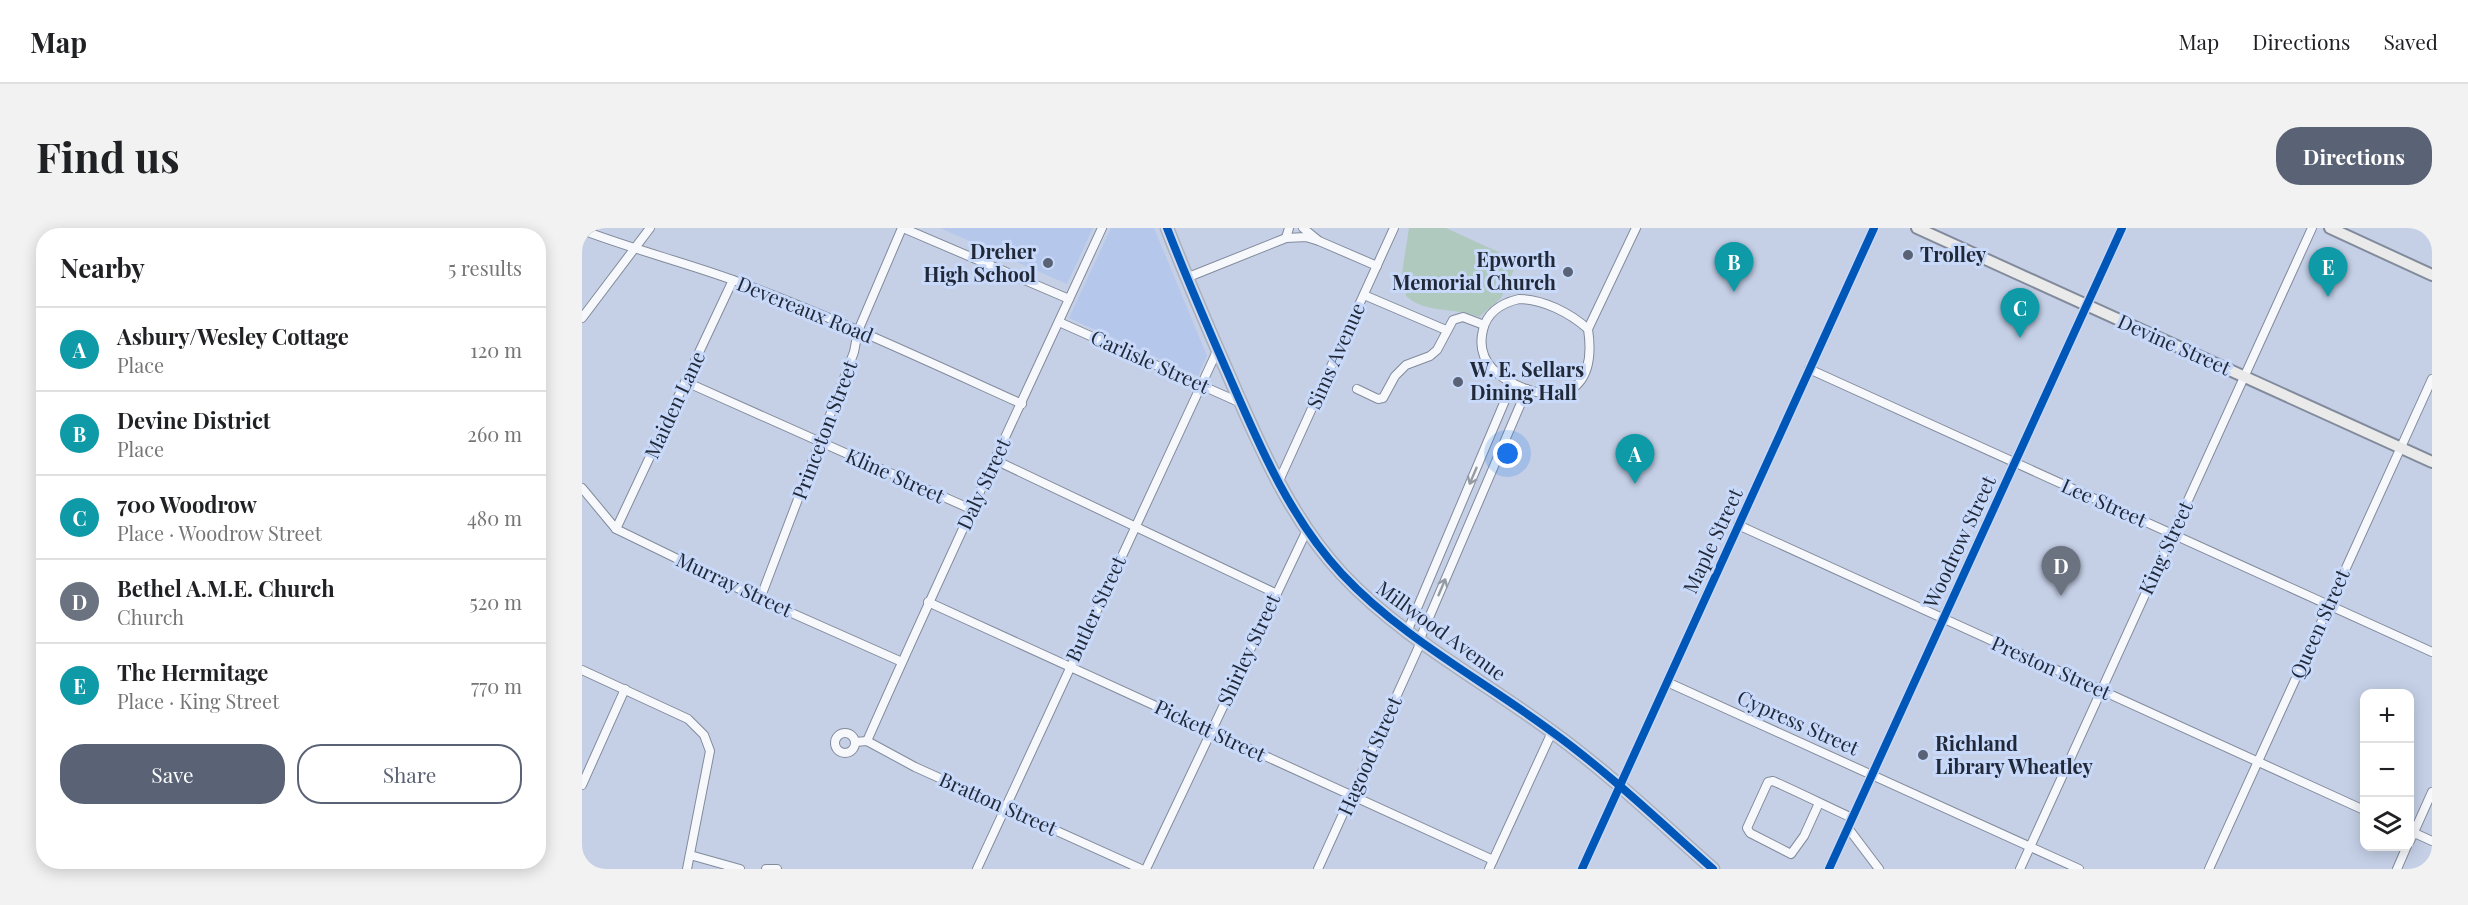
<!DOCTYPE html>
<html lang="en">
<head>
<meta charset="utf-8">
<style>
	:root { --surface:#fff; --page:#f2f2f2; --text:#202124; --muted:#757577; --line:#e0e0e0; --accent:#5a6375 }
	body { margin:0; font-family:"Playfair Display",serif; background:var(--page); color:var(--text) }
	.controls { position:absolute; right:18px; bottom:18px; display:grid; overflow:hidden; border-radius:12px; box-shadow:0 3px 15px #0003 }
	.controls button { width:54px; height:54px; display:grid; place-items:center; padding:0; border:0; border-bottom:2px solid var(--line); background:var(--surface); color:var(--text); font:30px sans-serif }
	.you { position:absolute; left:926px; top:226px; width:21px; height:21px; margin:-15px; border:4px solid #fff; border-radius:50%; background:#1a73e8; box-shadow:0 0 0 9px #1a73e833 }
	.badge { display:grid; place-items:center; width:39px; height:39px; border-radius:50%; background:var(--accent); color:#fff; font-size:20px; font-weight:700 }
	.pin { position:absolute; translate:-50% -50px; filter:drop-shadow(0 2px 3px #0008) }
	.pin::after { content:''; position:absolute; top:32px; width:21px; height:18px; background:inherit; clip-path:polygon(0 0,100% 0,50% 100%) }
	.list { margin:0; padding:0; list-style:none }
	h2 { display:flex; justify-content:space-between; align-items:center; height:78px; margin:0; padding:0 24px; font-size:26px }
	h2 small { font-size:20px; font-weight:400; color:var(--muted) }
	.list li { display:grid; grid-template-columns:39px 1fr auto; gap:18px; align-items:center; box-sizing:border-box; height:84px; padding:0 24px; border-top:2px solid var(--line) }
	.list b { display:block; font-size:22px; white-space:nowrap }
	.list p { margin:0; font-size:20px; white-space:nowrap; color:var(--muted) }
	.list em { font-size:20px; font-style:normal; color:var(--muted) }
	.actions { display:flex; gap:12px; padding:18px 24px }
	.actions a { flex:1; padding:14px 0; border:2px solid var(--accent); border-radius:24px; text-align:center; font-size:21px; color:var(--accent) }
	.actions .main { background:var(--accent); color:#fff }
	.icon { flex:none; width:33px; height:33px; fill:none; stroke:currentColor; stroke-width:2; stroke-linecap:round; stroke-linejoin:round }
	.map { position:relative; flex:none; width:1850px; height:641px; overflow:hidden; border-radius:24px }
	header { display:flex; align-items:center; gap:36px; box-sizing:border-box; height:84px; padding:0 30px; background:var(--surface); border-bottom:2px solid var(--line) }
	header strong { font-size:28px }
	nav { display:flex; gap:33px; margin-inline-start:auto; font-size:21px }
	.intro { display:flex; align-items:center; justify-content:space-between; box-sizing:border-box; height:144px; padding:0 36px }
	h1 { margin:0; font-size:42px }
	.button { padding:15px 27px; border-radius:24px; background:var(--accent); color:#fff; font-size:21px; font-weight:700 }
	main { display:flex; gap:36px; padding:0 36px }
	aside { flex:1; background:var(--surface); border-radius:24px; box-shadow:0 3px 15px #0003 }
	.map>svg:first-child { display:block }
</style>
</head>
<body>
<header>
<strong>Map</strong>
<nav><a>Map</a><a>Directions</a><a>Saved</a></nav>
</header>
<div class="intro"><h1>Find us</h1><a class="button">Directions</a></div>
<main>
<aside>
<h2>Nearby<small>5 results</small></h2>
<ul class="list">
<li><span class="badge" style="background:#0f9aa8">A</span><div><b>Asbury/Wesley Cottage</b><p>Place</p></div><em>120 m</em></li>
<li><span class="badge" style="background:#0f9aa8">B</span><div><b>Devine District</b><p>Place</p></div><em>260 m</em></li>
<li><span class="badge" style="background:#0f9aa8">C</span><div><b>700 Woodrow</b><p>Place · Woodrow Street</p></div><em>480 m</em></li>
<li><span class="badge" style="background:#6b7280">D</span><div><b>Bethel A.M.E. Church</b><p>Church</p></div><em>520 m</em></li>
<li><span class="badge" style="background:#0f9aa8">E</span><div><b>The Hermitage</b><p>Place · King Street</p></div><em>770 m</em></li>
</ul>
<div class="actions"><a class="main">Save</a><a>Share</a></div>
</aside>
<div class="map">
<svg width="1850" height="641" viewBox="0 0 1850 641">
	<rect width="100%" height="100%" fill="#c5d0e7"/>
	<g fill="#b5c7eb">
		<path d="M358,0H511L485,56Z"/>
		<path d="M529,0H572L625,128L616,148L487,90Z"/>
	</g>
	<path fill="#b0c9bf" d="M827,0H864L936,33L919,70L897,89C873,79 843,86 824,68V64L818,58Z"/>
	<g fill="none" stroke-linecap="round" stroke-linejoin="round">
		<g stroke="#828b9b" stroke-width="10">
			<g id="street">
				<path d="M321,0L487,71"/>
				<path d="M721,0L737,13L795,38"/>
				<path d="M0,2C50,21 101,34 151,52C249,88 345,133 440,176"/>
				<path d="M704,10L707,0"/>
				<path d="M604,50L704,10L724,9L737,13"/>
				<path d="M782,67L864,102"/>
				<path d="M937,71C961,71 988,85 1006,101C1013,147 995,179 944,161C917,151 893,134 901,102C905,84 920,75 937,71Z"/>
				<path d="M0,90L68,0"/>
				<path d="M477,94L659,175"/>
				<path d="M1006,101L1054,0"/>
				<path d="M1227,141L1850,424"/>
				<path d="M104,154L391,282"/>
				<path d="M775,161L796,171L801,170L813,148L824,137L848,128L855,122L871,92L881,89L902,97"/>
				<path d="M413,232L693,365"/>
				<path d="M696,255L812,0"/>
				<path d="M0,260L34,301L178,371L320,434"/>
				<path d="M1156,297L1782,582"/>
				<path d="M34,301L151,52"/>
				<path d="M178,371L272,124L276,103L320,0"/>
				<path d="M346,374L911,632"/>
				<path d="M825,404L930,156"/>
				<path d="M837,413L945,161"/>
				<path d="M0,442L106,491L122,507L128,523L105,641"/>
				<path d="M1085,454L1497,641"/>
				<circle cx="263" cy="515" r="10"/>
				<path d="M285,513C361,341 441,171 520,0"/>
				<path d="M273,514L285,513L333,539L559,641"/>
				<path d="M0,557L43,461"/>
				<path d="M1237,575L1222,608L1209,626L1168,605L1165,600L1186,554L1191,553C1218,565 1244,578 1270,590"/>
				<path d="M1266,600L1297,641"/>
				<path d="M1828,603L1850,613"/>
				<path d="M1828,613L1850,564"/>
				<path d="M108,627L158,641"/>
				<path d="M184,641H195"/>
				<path d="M395,641L636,121"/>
				<path d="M564,641L725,302"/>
				<path d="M736,641L839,414"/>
				<path d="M907,641L970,504"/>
				<path d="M1000,641L1292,0"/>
				<path d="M1247,641L1540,0"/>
				<path d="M1438,641L1730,0"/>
				<path d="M1627,641L1850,151"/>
				<path d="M1815,641L1825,618"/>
			</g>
		</g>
		<g stroke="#828b9b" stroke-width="14">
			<g id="secondary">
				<path d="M1335,0L1850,234"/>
				<path d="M1748,0L1850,47"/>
			</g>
		</g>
		<g stroke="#aab0bc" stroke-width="15">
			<path id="primary" d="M585,0C605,51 626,100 648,150C678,219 708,290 760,346C820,410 899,451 969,503C1027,545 1078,594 1131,641"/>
		</g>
		<use href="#street" stroke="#f6f8fb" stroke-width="8"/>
		<use href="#secondary" stroke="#eaeaeb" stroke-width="10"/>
		<use href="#primary" stroke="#dddcdb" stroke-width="12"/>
		<g stroke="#c8d9fa" stroke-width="11">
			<g id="cycleway">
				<path d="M585,0C605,51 626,100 648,150C678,219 708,290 760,346C820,410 899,451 969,503C1027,545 1078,594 1131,641"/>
				<path d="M1000,641L1292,0"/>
				<path d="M1247,641L1540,0"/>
			</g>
		</g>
		<use href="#cycleway" stroke="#0057b8" stroke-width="8"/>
	</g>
	<defs><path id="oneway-shaft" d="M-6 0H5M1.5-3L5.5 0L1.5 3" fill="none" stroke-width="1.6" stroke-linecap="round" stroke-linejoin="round" transform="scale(1.5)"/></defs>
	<g stroke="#969ba3">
		<use href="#oneway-shaft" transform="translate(891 248) rotate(113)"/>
		<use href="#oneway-shaft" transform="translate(860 359) rotate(-67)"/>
	</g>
	<g fill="#5a6375" stroke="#c8d9fa" stroke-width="2">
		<circle cx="1326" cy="27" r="6"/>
		<circle cx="466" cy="35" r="6"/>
		<circle cx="986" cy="44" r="6"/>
		<circle cx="876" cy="154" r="6"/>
		<circle cx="1341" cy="527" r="6"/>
	</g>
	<g text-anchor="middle" stroke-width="6" stroke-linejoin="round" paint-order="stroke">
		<g font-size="20" font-weight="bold" fill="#212938" stroke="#c8d9fa" text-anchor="start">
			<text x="454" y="31" text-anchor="end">Dreher<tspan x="454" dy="23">High School</tspan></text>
			<text x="1338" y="34">Trolley</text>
			<text x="974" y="39" text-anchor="end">Epworth<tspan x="974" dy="23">Memorial Church</tspan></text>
			<text x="888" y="149">W. E. Sellars<tspan x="888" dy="23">Dining Hall</tspan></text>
			<text x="1353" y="523">Richland<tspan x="1353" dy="23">Library Wheatley</tspan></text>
		</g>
		<g font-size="20" fill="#212938" stroke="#c8d9fa">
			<text transform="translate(223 82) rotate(22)" y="7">Devereaux Road</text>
			<text transform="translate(1592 117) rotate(24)" y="7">Devine Street</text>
			<text transform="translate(754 128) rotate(-66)" y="7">Sims Avenue</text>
			<text transform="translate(568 134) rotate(24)" y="7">Carlisle Street</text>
			<text transform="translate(93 177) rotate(-65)" y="7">Maiden Lane</text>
			<text transform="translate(243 202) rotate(-69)" y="7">Princeton Street</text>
			<text transform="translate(313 248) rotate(24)" y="7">Kline Street</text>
			<text transform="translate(402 256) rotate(-65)" y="7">Daly Street</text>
			<text transform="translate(1522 275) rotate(24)" y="7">Lee Street</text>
			<text transform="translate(1131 313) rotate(-65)" y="7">Maple Street</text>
			<text transform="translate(1378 314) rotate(-65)" y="7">Woodrow Street</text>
			<text transform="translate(1584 320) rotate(-65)" y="7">King Street</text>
			<text transform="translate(152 357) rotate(25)" y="7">Murray Street</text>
			<text transform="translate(514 381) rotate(-65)" y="7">Butler Street</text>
			<text transform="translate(1738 396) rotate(-66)" y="7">Queen Street</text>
			<text transform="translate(859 403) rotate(36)" y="7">Millwood Avenue</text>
			<text transform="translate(667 422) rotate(-65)" y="7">Shirley Street</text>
			<text transform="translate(1469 440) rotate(24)" y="7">Preston Street</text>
			<text transform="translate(1216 495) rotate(24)" y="7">Cypress Street</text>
			<text transform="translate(628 503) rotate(25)" y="7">Pickett Street</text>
			<text transform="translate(788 528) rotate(-66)" y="7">Hagood Street</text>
			<text transform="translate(416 576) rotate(24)" y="7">Bratton Street</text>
		</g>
	</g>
</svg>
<div class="controls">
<button>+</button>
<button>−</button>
<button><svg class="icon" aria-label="layers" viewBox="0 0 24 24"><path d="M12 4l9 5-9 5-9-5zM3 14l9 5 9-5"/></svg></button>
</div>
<div class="you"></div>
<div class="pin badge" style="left:1053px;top:256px;background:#0f9aa8">A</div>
<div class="pin badge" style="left:1152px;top:64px;background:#0f9aa8">B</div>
<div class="pin badge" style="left:1438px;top:110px;background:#0f9aa8">C</div>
<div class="pin badge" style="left:1479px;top:368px;background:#6b7280">D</div>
<div class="pin badge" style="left:1746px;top:69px;background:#0f9aa8">E</div>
</div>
</main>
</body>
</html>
